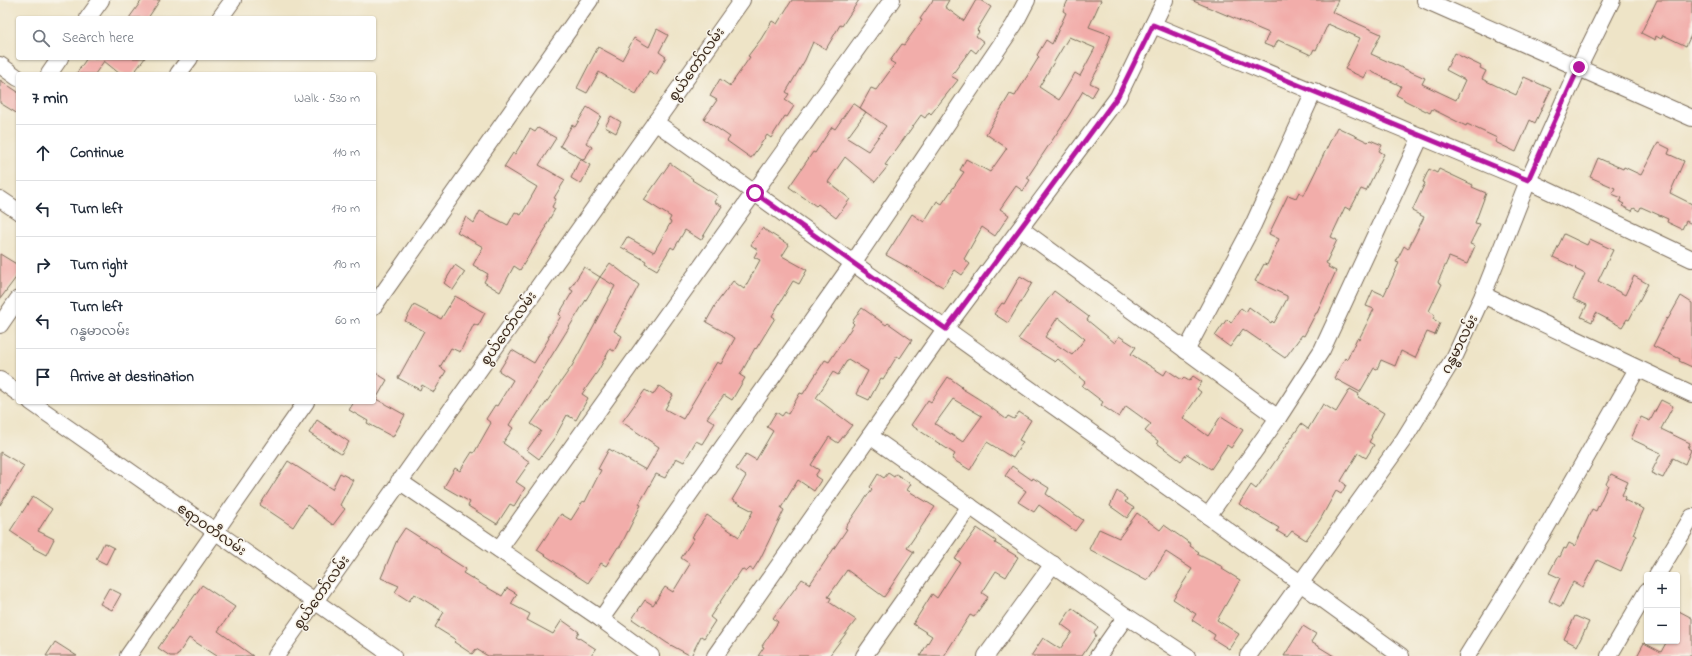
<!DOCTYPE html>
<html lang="en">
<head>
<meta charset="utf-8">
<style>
	:root { --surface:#fff; --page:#f6f6f7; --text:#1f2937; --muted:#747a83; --line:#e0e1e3 }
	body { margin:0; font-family:"Indie Flower","Noto Sans Myanmar",sans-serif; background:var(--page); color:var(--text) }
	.controls { position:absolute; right:12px; bottom:12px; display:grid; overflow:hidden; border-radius:4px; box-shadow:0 1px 3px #0004 }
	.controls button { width:36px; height:36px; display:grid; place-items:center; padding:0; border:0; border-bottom:1px solid var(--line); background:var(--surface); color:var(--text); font:20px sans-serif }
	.stop { position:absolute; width:12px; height:12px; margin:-9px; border:3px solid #b5179e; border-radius:50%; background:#fff }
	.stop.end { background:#b5179e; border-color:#fff; box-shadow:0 1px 4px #0008 }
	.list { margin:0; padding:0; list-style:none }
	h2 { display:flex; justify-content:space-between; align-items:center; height:52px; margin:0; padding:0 16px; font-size:17px }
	h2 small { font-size:13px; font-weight:400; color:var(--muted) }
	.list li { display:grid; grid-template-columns:26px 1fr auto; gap:12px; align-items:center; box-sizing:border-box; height:56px; padding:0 16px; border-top:1px solid var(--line) }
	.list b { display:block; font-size:15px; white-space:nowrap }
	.list p { margin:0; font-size:13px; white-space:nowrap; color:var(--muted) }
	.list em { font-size:13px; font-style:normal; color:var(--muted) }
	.icon { flex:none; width:22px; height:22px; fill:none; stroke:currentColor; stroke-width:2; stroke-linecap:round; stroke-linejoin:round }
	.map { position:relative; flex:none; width:1692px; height:656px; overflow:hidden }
	.search { position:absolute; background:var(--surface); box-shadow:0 1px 3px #0004; left:16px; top:16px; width:360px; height:44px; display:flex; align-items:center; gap:10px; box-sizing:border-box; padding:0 14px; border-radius:4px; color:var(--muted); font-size:15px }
	.panel { position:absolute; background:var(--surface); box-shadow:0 1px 3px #0004; left:16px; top:72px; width:360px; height:332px; border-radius:4px }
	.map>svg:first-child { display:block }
</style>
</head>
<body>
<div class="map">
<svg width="1692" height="656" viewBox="0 0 1692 656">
	<rect width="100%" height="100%" fill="#f7f3e8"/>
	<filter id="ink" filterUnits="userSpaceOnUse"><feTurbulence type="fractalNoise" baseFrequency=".025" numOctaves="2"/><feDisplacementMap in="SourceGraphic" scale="8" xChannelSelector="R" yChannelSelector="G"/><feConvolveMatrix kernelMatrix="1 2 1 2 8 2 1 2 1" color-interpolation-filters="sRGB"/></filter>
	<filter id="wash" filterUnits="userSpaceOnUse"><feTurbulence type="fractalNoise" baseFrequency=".012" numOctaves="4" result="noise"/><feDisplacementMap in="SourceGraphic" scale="16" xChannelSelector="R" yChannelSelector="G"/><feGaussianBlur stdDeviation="0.9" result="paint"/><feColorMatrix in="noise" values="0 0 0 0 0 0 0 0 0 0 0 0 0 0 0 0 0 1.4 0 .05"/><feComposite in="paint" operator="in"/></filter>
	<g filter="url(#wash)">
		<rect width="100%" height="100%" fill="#eee4c7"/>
		<g id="blocks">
			<g fill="#f2adaa" fill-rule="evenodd">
				<path d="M142,0H160L148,18H129Z"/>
				<path d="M792,0H859L842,26L840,25L826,49L813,42L805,60L786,92L789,94L785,100L794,106L787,117L785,116L771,138L767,135L751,158L727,141L730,137L704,119L717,100L710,96L720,79L730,86L750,57L748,56L761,39L772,21L777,24Z"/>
				<path d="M933,0H949L945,7L964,21L976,0H980L991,7L977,30L979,32L976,36L984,42L976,53L971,49L951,76L958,80L931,114L929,112L925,118L921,115L885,165L888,166L875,182L845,157L828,182L850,199L836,218L818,204L816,206L789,187L813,152L815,153L832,127L835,129L853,103L866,112L847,138L868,151L886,126L860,108L871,88L876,90L895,64L890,61L902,44L904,45L922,20L920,19Z"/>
				<path d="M1068,0H1101L1089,27L1111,35L1098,69L1090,83L1098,87L1092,97L1083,91L1069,115L1027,178L1030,180L1023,191L1016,186L1000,209L1009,215L995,236L982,227L964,259L970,264L962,275L955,270L943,287L886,255L912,214L924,222L937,201L942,204L964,172L960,170L966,159L990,172L1007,148L986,134L1010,94L1015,96L1039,57L1037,55L1046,40L1052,44L1066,13L1063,11ZM1069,37L1095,48L1080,76L1075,73L1059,100L1039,87Z"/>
				<path d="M1191,0H1338L1332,12L1381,34L1371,54L1425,78L1422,84L1456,100L1465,80L1446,70L1454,53L1481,66L1480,68L1486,71L1482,79L1516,95L1524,77L1551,89L1535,123L1530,120L1516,152L1495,142L1497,138L1467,124L1466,126L1432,109L1430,113L1404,100V99L1396,95L1401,86L1368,70L1364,78L1345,69L1360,38L1328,24L1316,50L1314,49L1311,55L1278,40L1274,48L1264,44L1269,33Z"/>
				<path d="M1657,0H1692V33L1686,46L1663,35L1661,39L1656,36L1655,40L1641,33Z"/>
				<path d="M657,29L668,35L659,52L666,57L656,75L649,71L636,94L599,72L587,93L577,88L598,47L622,60L634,38L649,47Z"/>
				<path d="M87,58H145L133,74H120L104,61L95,74H76Z"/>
				<path d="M0,80L18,92V114L0,103Z"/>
				<path d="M587,107L601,116L586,143L592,147L584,160L560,146L572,125L575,127Z"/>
				<path d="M611,116L621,122L616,133L605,127Z"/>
				<path d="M1337,127L1368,142L1370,140L1382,145L1379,151L1384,154L1366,191L1361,189L1350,210L1345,207L1331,237L1337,240L1326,263L1329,265L1328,267L1336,271L1317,313H1316L1304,336L1302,335L1285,358L1243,329L1230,347L1215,336L1227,319L1231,323L1241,308L1246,312L1249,307L1271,323L1272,321L1274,323L1287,299V296L1255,281L1264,264L1267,265L1279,239L1269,234L1288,195L1296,198L1299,192L1304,195Z"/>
				<path d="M538,128L556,138L539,165L565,180L554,198L556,199L552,207L555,209L545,227L546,228L520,270L514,266L500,292L484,282L488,274L473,265L483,247L457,232L466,217L474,223L480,211L508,225L515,212L521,215L537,187L504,167L513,153L515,154L530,129L535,132Z"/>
				<path d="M1658,143L1670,149L1668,154L1684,161L1670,193L1692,204V224L1686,221L1682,229L1667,222L1668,219L1641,207L1639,211L1634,208L1632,211L1622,206L1624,204L1620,202L1622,198L1612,194L1615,188L1590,177L1598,158L1623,169L1624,167L1641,175Z"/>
				<path d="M580,159L590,165L581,184L571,178Z"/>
				<path d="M670,163L693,179L692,180L718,196L714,202L722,206L701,240L685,230L674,249L671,247L657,270L645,263L646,261L621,247L627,237L654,252L671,222L669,221L671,217L644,200Z"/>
				<path d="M1429,169L1437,173L1439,169L1473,185L1472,187L1486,193L1475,223L1480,224L1470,244L1475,246L1467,264L1449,257L1438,282L1442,284L1429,311L1435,315L1433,319L1440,323L1435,335L1427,332L1415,358L1401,351L1395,366L1381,360L1377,369L1374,368L1360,392L1334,378L1345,358L1347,360L1357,338L1359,339L1374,309L1366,306L1373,290L1384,295L1399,263L1396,262L1404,246L1408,249L1424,217L1412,211L1425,183L1423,182Z"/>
				<path d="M762,228L789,245L782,256L807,270L799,284L793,281L772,316L775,318L756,349L755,348L740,375L745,378L732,400L724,395L707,418L715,423L702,444L696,441L684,462L676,458L665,478L656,474L639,504L641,505L620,547H618L606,566L601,563L588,583L537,550L561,514L571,520L583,501L585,502L601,470L598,469L609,449L646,470L659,447L622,422L645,390L653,395L659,386L673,395L665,409L683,419L717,362L721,364L735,338L706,322L716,304L733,281L744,289L760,260L754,257L758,250L751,245Z"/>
				<path d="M1564,234L1587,245L1590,239L1613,250L1598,281L1625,295L1634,276L1648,284L1629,320L1627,319L1622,327L1596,313L1592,322L1581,317L1587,305L1573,299L1585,274L1575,269L1576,268L1553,257Z"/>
				<path d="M0,254L18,265V275L0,299Z"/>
				<path d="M610,263L639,285L614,331L622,336L614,351L610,349L598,371L582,394L588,398L576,420L567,415L555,437L539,459L527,450L541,431L531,424L572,366L615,286L600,277Z"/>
				<path d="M455,265L465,272L453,290L444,283Z"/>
				<path d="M584,267L600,277L509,425L513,428L503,443L530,462L516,482L525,488L514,506L510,504L497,524L468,506L470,502L444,487L455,468L460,471L472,452L474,453L491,423L486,419L495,405L497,406L513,380L499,371L512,350L534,363L549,338L548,337L561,316L559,314L573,291L570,289Z"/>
				<path d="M1020,276L1032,283L1008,323L994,314L1002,303L1004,304Z"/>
				<path d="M1054,291L1089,317L1087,320L1115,343L1119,336L1136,347L1131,354L1164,375L1167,370L1182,380L1184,378L1189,381L1193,376L1202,382L1197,389L1201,392L1183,418L1208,436L1221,416L1243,430L1231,448L1227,445L1211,469L1187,454L1181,461L1157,443L1158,441L1145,431L1151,424L1126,406L1119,417L1101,405L1103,402L1082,386L1085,382L1058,359L1055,362L1018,339ZM1058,317L1085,339L1072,355L1045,337Z"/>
				<path d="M455,296L485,313L478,326L474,324L460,352L451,348L440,367L446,371L434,392L422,385L420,390L398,378L424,331L405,321L414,305L441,319Z"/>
				<path d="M1681,296L1692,303V367L1679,361L1680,359L1653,346L1667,318L1668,319Z"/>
				<path d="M862,308L886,325L888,323L912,340L900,358L897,356L883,379L881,378L869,400L856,394L868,371L848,359L838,375L833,372L816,398L852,425L838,443L829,437L811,465L819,470L815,476L821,480L814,491L798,480L781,508L784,510L760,559L753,570L750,568L746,572L742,569L710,617L715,621L704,638L701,636L691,656L667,643L632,619L645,600L653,605L665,587L673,592L690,564L681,558L694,538L692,537L707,515L739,537L753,511L732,500L746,476L736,469L746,454L756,460L773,431L767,427L776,412L782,416L785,412L788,414L800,393L803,394L825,360L829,362L854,324L852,322Z"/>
				<path d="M374,372L387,380L376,399L405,415L393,437L367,423L368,421L349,410L354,402H374Z"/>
				<path d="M948,377L962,387L961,388L982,401L1006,419L1008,416L1014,419L1019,412L1031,420L1019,440L1023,442L1013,458L987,442L970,470L952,459L955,454L911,425L928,400L931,402ZM953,399L982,416L963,442L935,424Z"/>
				<path d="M1350,389L1359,394L1358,397L1384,413L1371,436L1372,437L1369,442L1374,445L1366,458L1358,453L1341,481L1346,485L1341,494L1336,491L1320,520L1306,540L1292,531L1287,537L1277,531L1279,528L1239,504L1251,485L1256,489L1301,424L1308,429L1323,404L1336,412Z"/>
				<path d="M1661,400L1673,406L1661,429L1690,443L1688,448L1691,450L1685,464L1673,458L1663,478L1651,473L1661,453L1631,439L1641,417L1650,421Z"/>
				<path d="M317,420L349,442L341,454L309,433Z"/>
				<path d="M0,452L24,466L0,505Z"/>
				<path d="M288,461L332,489L340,473L353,480L340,505L345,509L333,525L307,505L293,527L260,505Z"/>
				<path d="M1012,466L1032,480L1033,478L1049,488L1046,494L1083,520L1075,531L1039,505L1034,512L1018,502L1026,491L1005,476Z"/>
				<path d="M888,473L894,477L896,474L911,484L907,490L935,507L907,548L914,552L884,597L847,570L828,597L831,598L829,602L856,620L829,656H758L764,647L762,646L778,622L773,618L802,579L810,584L847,529L845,528L872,489L870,487L878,474L884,478Z"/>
				<path d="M1611,474L1628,482L1622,495L1625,497L1624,500L1644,509L1633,534L1636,536L1621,571L1597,560L1583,587L1573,582L1561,607L1549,601L1560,578L1549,573L1558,556L1560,557L1564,548L1566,549L1569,543L1575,546L1592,509L1596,511L1608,485L1606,484Z"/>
				<path d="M1117,491L1127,499L1125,502L1134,508L1127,518L1110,506Z"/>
				<path d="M33,496L52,509L38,531L54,539L46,555L33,548L34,547L10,531Z"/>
				<path d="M1137,513L1160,530L1164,525L1191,544L1190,546L1199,552L1197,554L1223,567L1222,569L1240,580L1217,620L1239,634L1229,649L1213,639L1215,635L1192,620L1196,614L1173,599L1192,569L1166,552L1147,581L1089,549L1099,529L1119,538Z"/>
				<path d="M405,528L441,551L440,552L466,569L463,573L483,585L502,596L507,588L517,594L511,604L530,614L527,620L553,634L562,620L579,632L576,636L596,649L591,656H488L476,649L472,654L454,642L456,640L435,627L444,612L414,594L409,601L395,592L399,586L381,578L397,540Z"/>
				<path d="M977,528L996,541L995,543L1018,557L1006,577L996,571L982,593L988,597L974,617L970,615L944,656H920L932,636L913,624L932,594L937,598L960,562L955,559Z"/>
				<path d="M104,543L114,548L106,564L96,559Z"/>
				<path d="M202,585L235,607L218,631L253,656H217L189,638L177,656H170L158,648Z"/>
				<path d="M109,588L121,594L112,610L100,604Z"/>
				<path d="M1072,608L1098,627L1094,632L1096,635L1082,656H1031L1043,638L1060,649L1072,632L1061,624Z"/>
				<path d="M1677,610L1692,618V656H1637L1644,643L1661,652L1667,641H1677Z"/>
				<path d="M1575,616L1589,622L1577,646L1564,639Z"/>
				<path d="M1303,626L1316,634L1311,642L1334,656H1284Z"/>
				<path d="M55,642L77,656H46Z"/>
			</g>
		</g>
	</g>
	<g filter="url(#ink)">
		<use href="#blocks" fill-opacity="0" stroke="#7a6b59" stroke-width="1"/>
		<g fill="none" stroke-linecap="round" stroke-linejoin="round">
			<g stroke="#7a6b59" stroke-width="18">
				<g id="minor">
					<path d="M1425,0L1692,118"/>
					<path d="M88,18L101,0"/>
					<path d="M220,18L233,0"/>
					<path d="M1153,25L1528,181L1692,259"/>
					<path d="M0,65L18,78"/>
					<path d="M49,74L60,58"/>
					<path d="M178,74L190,58"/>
					<path d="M655,122L1208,516L1401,656"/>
					<path d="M0,199L18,211"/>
					<path d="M1021,229L1278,418"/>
					<path d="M1483,295L1692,394"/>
					<path d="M374,306L590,0"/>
					<path d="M0,325L18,299"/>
					<path d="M1186,351L1253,225L1314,91"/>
					<path d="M0,380L18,393"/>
					<path d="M31,402L393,656"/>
					<path d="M870,436L1126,616L1187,656"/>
					<path d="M399,481L601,619L651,656"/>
					<path d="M1208,516L1278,418L1322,350L1421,136"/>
					<path d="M499,549L892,0"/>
					<path d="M1657,575L1692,517"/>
					<path d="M601,619L853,263L1014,25L1027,0"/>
					<path d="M128,656L306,402"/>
					<path d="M276,656L742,0"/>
					<path d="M715,656L945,329L1118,97L1165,0"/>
					<path d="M864,656L970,506"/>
					<path d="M986,656L1053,564"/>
					<path d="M1098,656L1126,616"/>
					<path d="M1248,656L1404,439L1455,356L1483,295L1528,181L1579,67L1612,0"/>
					<path d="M1467,656L1543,533L1637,369"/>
					<path d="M1609,656L1647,591"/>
				</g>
			</g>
			<use href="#minor" stroke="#fff" stroke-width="16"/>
		</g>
	</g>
	<g fill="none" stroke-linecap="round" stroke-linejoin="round" filter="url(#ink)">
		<path stroke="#b5179e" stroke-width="5" d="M755,193L946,329L1118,96L1153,25L1528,180L1579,67"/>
	</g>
	<g text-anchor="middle" stroke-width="3" stroke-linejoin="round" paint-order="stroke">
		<g font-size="14" fill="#3b2a1e" stroke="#f7f3e8">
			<text transform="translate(696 64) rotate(-55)" y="5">စွယ်တော်လမ်း</text>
			<text transform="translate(508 328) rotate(-55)" y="5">စွယ်တော်လမ်း</text>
			<text transform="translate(1459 344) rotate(-63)" y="5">ဂန္ဓမာလမ်း</text>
			<text transform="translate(212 529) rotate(35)" y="5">ဧရာဝတီလမ်း</text>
			<text transform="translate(321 592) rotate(-55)" y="5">စွယ်တော်လမ်း</text>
		</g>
	</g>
</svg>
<div class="controls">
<button>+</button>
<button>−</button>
</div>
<div class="stop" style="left:755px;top:193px"></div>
<div class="stop end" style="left:1579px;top:67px"></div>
<div class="search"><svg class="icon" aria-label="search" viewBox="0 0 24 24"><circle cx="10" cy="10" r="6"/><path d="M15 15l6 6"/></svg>Search here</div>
<section class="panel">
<h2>7 min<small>Walk · 530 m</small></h2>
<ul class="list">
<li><svg class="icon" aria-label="ahead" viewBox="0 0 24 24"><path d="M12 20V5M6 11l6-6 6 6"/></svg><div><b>Continue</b></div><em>110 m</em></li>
<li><svg class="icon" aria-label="left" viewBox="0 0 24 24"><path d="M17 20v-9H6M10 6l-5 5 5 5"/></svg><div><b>Turn left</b></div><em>170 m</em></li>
<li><svg class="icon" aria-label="right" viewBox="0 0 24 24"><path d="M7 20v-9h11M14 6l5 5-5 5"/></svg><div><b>Turn right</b></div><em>190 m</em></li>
<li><svg class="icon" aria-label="left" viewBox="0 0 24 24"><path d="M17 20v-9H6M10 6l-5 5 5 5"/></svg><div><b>Turn left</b><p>ဂန္ဓမာလမ်း</p></div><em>60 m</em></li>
<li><svg class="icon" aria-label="arrive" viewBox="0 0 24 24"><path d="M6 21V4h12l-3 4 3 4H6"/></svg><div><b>Arrive at destination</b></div></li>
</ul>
</section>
</div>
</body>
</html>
